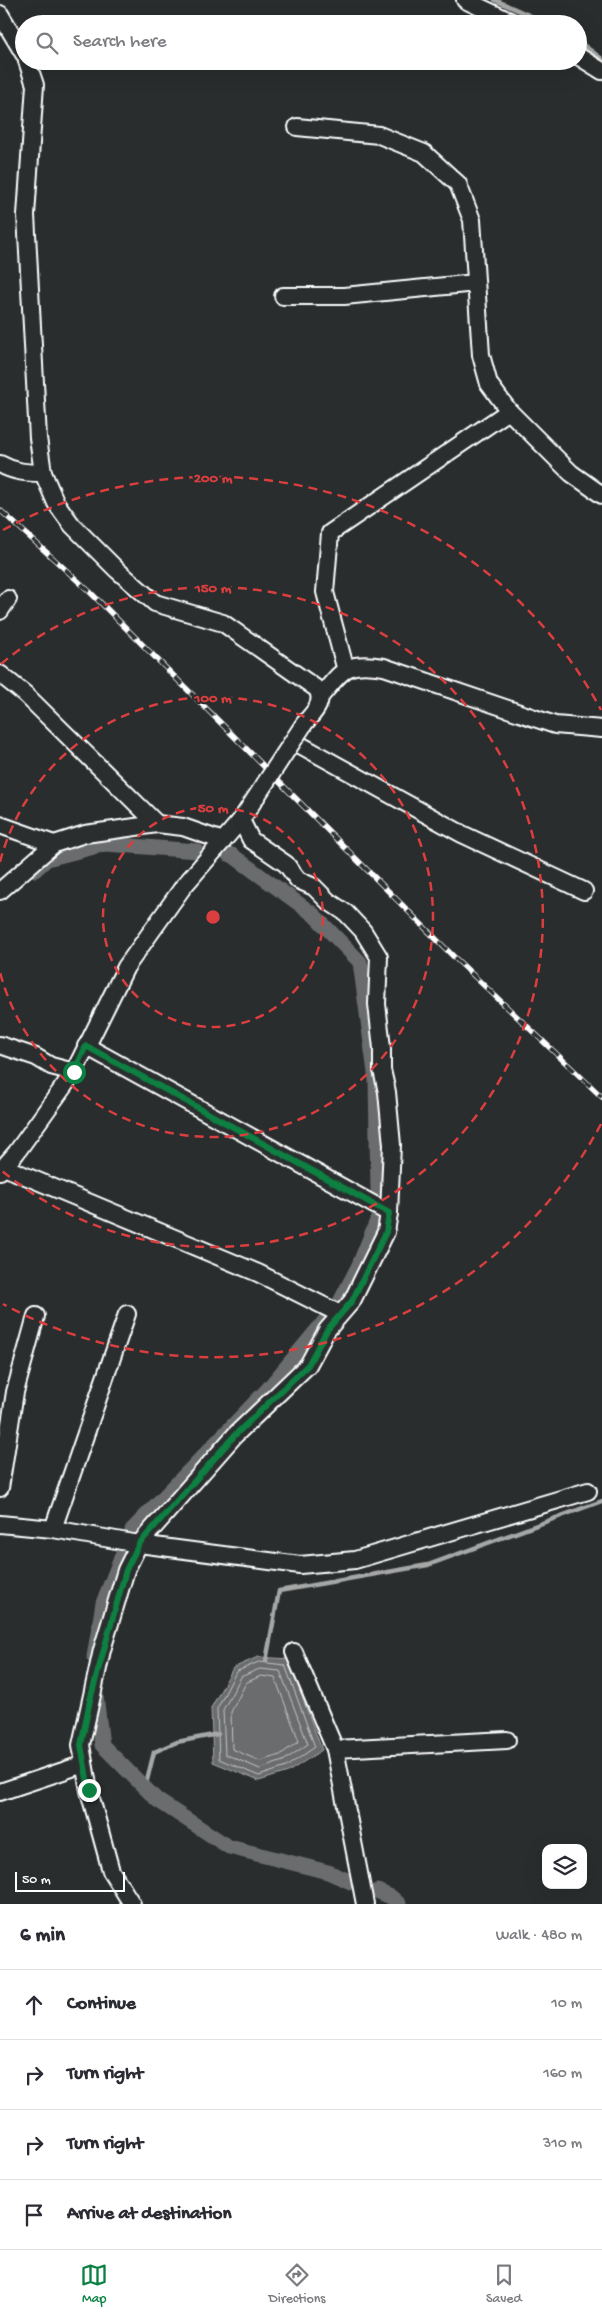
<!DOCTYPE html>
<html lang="en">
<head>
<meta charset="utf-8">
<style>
	:root { --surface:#fff; --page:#f7f7f7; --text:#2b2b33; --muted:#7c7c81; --line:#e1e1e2; --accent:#0b8043 }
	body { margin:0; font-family:"Gochi Hand",sans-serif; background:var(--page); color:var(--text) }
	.controls { position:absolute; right:15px; bottom:15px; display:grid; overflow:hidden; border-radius:10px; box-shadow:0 5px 20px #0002 }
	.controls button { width:45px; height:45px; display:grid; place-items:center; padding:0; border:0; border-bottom:1px solid var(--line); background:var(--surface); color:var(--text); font:25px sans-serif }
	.scale { position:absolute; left:15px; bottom:12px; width:110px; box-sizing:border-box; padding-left:5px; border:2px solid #fff; border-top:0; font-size:14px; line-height:18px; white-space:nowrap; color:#fff; -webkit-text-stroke:4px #2a2d2e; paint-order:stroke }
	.stop { position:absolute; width:15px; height:15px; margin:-11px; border:4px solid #0b8043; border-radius:50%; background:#fff }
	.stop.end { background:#0b8043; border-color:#fff; box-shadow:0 1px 5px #0008 }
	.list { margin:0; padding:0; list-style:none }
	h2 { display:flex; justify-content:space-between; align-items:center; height:65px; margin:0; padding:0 20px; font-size:21px }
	h2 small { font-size:16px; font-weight:400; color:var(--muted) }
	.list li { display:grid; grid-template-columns:32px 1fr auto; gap:15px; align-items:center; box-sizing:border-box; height:70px; padding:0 20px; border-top:1px solid var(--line) }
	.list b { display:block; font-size:19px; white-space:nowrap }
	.list em { font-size:16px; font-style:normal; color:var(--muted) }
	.icon { flex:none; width:28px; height:28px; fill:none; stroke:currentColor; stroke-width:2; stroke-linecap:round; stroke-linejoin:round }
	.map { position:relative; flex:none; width:602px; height:1904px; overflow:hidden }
	.search { position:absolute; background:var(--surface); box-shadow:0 5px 20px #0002; left:15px; right:15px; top:15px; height:55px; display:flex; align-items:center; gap:12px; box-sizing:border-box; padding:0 18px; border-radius:28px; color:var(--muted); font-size:19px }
	.sheet { height:345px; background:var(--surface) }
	nav { display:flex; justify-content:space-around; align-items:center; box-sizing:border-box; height:70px; border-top:1px solid var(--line); background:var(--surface); font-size:14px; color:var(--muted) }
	nav a { display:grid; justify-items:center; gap:2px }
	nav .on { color:var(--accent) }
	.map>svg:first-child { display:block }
</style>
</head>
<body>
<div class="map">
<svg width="602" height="1904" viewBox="0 0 602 1904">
	<rect width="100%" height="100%" fill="#2a2d2e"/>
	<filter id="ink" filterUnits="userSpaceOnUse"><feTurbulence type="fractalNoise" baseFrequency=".02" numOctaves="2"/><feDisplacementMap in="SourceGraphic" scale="10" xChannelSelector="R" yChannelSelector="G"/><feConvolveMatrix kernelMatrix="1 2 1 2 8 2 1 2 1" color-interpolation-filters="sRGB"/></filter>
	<g filter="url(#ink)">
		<path fill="#6a6c6d" stroke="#a6a7a7" d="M258,1657L288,1659L322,1750L288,1772L259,1781L213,1762L211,1708L233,1668Z"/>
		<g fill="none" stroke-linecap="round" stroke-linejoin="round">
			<g stroke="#c3c4c5" stroke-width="1">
				<path d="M259,1662L285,1665L315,1747L286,1767L259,1776L219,1759L217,1709L236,1672Z"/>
				<path d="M260,1669L280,1671L308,1744L283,1761L260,1769L225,1754L223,1710L241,1677Z"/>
				<path d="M261,1676L275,1678L299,1741L280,1755L260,1761L232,1749L231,1712L246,1683Z"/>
			</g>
			<g stroke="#a6a7a7" stroke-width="4.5">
				<path d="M495,0L549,24"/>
				<path d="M578,41L602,59"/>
				<path d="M266,1661L279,1591L428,1565L602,1501"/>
				<path d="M145,1788L154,1752L177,1742L218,1734"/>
			</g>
			<g stroke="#6a6c6d" stroke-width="15">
				<path d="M228,854L232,855L313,914L360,962L376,1080L378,1191"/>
				<path d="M35,870L47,859L106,844L197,851"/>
				<path d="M340,1302L359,1265L378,1218"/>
				<path d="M132,1530L267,1390L327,1318"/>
				<path d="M94,1657L103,1603L123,1553"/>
				<path d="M95,1687L102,1745L157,1800L229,1847L328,1872L351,1882"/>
				<path d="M377,1891L391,1897L399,1904"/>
			</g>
			<g stroke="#fff" stroke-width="20">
				<g id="street">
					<path d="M465,0L516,24"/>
					<path d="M0,14L24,54"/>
					<path d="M578,56L602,71"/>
					<path d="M27,61L35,85L26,215L38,438L43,473L56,503L72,525L117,570L155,603L223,623L317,689C325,703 313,713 304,724"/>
					<path d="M297,127L379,135L424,153L458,184L472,220L481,355L489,384L509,411L571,473L602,495"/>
					<path d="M283,296H344L476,283"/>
					<path d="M0,464C14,472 27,473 43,473"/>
					<path d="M0,611L8,599"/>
					<path d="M345,667L325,592L330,533L509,411"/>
					<path d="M0,674L25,694L157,824"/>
					<path d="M320,697C344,669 345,661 384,667L555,725L602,729"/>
					<path d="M293,741L462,834L584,891"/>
					<path d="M0,825L54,844"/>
					<path d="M0,891L54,844L85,834L157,824L183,827L223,841"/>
					<path d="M0,1045L36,1057L51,1066L74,1072"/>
					<path d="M86,1046L389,1213"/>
					<path d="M4,1167L258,1273L340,1314"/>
					<path d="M0,1171L16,1153L74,1072L126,967L183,887L241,820L266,782"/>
					<path d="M0,1488L15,1392L36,1316"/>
					<path d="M0,1524L53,1529L139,1544L300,1565L355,1560L588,1491"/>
					<path d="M53,1529L127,1314"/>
					<path d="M294,1652L335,1749L365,1904"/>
					<path d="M335,1749L507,1740"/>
					<path d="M0,1792L84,1764"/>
					<path d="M132,1904L111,1871L89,1791L81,1745L102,1650L126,1570L139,1544L235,1435L308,1365L327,1330L352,1301L386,1232L389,1213L392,1145L387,1092L382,1070V1048L377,1004L379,957L363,931L346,913L328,901L314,887L298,880L286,864L251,840L241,820"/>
				</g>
			</g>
			<use href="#street" stroke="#2a2d2e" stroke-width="16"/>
			<g stroke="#fff" stroke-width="5.5">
				<path id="rail" d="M0,510L89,591L455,958L602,1097"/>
			</g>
			<use href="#rail" stroke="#2a2d2e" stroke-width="4" stroke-dasharray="11" stroke-linecap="butt"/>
			<g stroke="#fff" stroke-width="20" stroke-linecap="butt">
				<path id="street-bridge" d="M266,782L304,724"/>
			</g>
			<use href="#street-bridge" stroke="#2a2d2e" stroke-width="16"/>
		</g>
	</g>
	<g fill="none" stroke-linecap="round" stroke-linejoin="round" filter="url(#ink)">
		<path stroke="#0b8043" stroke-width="6" d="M74,1072L86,1046L389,1213L386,1232L352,1301L327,1330L308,1365L235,1435L139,1544L126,1570L90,1700L81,1745L89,1790"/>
	</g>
	<g fill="none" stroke="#da3e3e" stroke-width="2.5" stroke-dasharray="9 6">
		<circle cx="213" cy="917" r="110"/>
		<path d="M0 862A220 220 0 1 1 0 972"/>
		<path d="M1 664A330 330 0 1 1 1 1170"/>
		<path d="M601 1124A440 440 0 0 1 3 1304M3 530A440 440 0 0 1 601 710"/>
	</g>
	<circle cx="213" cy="917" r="8" fill="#da3e3e" stroke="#2a2d2e" stroke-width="2.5"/>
	<g font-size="15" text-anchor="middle" font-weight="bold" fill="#da3e3e" stroke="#2a2d2e" stroke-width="4" stroke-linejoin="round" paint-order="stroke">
		<text x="213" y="482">200 m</text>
		<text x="213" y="592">150 m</text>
		<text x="213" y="702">100 m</text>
		<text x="213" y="812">50 m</text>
	</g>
</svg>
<div class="controls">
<button><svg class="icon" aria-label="layers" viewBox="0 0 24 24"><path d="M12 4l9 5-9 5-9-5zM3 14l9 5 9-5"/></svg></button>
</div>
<div class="scale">50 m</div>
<div class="stop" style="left:74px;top:1072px"></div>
<div class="stop end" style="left:89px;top:1790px"></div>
<div class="search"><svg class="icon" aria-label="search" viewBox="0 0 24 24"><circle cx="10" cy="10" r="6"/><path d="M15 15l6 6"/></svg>Search here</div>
</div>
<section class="sheet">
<h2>6 min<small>Walk · 480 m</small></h2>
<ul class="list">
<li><svg class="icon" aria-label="ahead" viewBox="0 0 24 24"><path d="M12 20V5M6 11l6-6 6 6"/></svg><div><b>Continue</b></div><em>10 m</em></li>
<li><svg class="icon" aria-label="right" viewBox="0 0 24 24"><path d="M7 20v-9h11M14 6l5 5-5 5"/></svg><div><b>Turn right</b></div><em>160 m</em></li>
<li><svg class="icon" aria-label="right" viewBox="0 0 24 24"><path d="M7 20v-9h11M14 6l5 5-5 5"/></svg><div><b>Turn right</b></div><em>310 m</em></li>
<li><svg class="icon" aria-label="arrive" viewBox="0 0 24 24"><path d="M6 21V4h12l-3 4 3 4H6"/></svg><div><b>Arrive at destination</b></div></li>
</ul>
</section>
<nav>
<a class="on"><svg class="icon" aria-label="map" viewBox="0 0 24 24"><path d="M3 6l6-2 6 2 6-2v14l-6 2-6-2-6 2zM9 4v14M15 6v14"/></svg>Map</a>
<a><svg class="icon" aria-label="directions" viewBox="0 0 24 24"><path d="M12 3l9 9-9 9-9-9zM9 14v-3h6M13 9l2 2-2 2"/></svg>Directions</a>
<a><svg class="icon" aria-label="saved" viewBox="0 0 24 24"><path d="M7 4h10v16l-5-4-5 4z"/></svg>Saved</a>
</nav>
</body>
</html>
